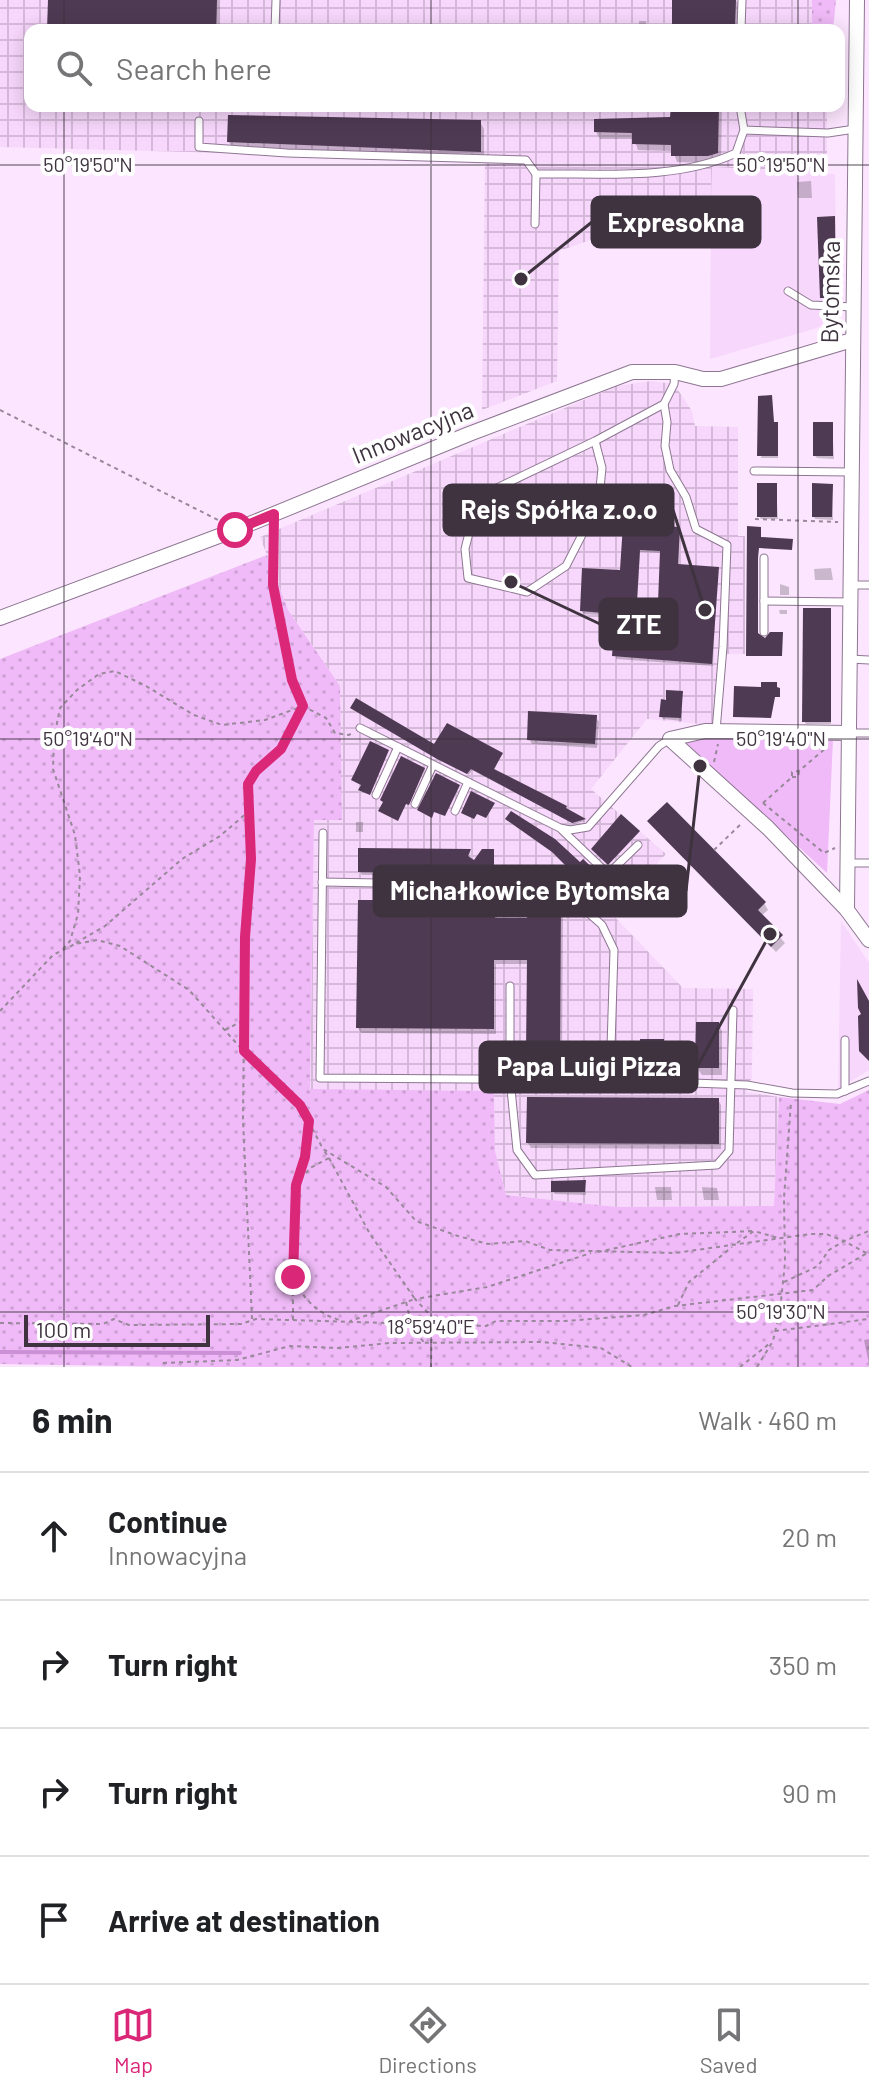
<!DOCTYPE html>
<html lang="en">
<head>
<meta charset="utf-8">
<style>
	:root { --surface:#fff; --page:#f6f6f6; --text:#202124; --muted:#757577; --line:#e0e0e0; --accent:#db2777 }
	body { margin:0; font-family:Barlow,sans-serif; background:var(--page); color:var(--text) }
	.scale { position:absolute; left:24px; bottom:20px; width:186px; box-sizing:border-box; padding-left:8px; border:4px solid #3e333f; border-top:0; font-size:22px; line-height:28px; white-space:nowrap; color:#3e333f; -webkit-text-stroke:6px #fff; paint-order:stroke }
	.stop { position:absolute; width:24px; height:24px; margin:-18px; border:6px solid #db2777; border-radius:50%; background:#fff }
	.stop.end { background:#db2777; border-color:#fff; box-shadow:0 2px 8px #0008 }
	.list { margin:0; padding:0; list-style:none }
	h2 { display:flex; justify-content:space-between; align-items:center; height:104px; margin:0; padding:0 32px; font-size:34px }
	h2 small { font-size:26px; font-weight:400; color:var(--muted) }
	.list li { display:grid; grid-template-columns:52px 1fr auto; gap:24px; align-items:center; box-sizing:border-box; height:128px; padding:0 32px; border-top:2px solid var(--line) }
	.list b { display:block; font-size:30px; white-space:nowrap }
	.list p { margin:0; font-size:26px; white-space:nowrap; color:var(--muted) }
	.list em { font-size:26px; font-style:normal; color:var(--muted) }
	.icon { flex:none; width:44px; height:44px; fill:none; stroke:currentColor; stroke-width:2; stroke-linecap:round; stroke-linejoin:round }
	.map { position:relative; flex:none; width:869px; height:1367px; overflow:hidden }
	.search { position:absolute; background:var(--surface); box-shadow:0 4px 20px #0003; left:24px; right:24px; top:24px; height:88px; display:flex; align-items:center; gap:20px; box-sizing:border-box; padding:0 28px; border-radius:16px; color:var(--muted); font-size:30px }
	.sheet { height:616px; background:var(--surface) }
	nav { display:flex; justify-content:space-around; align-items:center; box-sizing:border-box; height:112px; border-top:2px solid var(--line); background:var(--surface); font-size:22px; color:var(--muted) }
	nav a { display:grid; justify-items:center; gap:4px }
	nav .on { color:var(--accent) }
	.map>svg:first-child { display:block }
</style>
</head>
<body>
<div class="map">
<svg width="869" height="1367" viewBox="0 0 869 1367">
	<defs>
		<pattern id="industrial-grid" width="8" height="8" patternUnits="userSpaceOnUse" patternTransform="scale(2)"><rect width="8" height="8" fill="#f7d7fc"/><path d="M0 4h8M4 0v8" fill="none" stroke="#d5b9d9"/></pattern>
		<pattern id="grass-dots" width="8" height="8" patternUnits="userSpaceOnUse" patternTransform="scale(2)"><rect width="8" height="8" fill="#efbaf7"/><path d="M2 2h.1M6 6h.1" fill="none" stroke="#cea0d5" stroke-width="1.8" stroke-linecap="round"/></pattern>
	</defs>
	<rect width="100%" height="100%" fill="#fce6ff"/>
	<g fill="#f7d7fc">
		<path d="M711,167L835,174L837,316L817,328L710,359Z"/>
		<path d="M841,921L869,963V1070L838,1089Z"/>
	</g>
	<g fill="url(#industrial-grid)">
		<path d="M0,0H812V30H30V106H810V114L819,106H827V173L712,167L711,198L559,251L557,381L482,410L485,160L0,147Z"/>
		<path d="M651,381L674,384L692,411L695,426L738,427V536H745V654H726L721,726L647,719L591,789L666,854L611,913L683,988L753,989L752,1078L747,1085V1092L779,1097L774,1206L617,1207L506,1195L495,1151L494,1091L310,1090L314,819L341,820L340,686L288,610L260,537L617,386Z"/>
	</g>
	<g fill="url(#grass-dots)">
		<path d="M812,0H836L833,30H812Z"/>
		<path d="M267,555L288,610L340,686L342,820H314L310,1089L494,1091L495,1151L506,1195L617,1207L774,1206L779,1097L840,1104L869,1090V1367H183L0,1364V659Z"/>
	</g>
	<path fill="#efbaf7" d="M699,739H833L827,873L686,743Z"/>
	<g fill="#0003" fill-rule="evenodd">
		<path d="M50,0H220V30H49Z"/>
		<path d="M675,0H736L739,6L738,30H674Z"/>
		<path d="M639,21H646L647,30H639Z"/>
		<path d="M673,106H722L721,160L712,163L677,162L673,151L638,150L634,139H600L596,132L672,119Z"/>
		<path d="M480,122L484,129V159L233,149L229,142Z"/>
		<path d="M811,181L812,198H798L797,182Z"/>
		<path d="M771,397L774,424L778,427V458H761Z"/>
		<path d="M832,424L834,459L817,458L815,456Z"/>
		<path d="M776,485L778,519H761L759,516Z"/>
		<path d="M832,485L833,520L815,519L814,516Z"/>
		<path d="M625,526L679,529V566L717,569L713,666L616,659L617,616L583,614L582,611L622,572ZM640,552L662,553L659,605L637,603Z"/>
		<path d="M831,568L833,580H815L814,569Z"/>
		<path d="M780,584L789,587V595H780Z"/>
		<path d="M779,610H787V614H780Z"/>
		<path d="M830,610L831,724H806L804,721Z"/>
		<path d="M682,693V721L663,719L661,716Z"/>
		<path d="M353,708L435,746L501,754L494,771L566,808L585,821L574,824L472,770L469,775Z"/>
		<path d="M596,717L599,722L597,748L532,744L529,739Z"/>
		<rect x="356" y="822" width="7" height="10"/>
		<path d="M650,822L764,903L768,910L761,916L785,943L776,952Z"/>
		<path d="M470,851L469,859L474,862L493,851L495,876L448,875L449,880H431L429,875H362L360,872Z"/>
		<path d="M447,893L450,903H494L497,908V920H529L560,902L563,908L562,1056H531L528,1051L529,964H496V1034L361,1033L358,1028L429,902Z"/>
		<path d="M718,1024L722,1031V1075H702L697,1068Z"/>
		<path d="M663,1041L664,1071H644L643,1068Z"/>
		<path d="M718,1100L721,1105V1149L531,1148L528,1143Z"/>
		<path d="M585,1182L586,1195L555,1194L553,1191Z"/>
		<path d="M655,1187H671L672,1200H657Z"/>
		<path d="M702,1187L717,1188L719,1200H704Z"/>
		<path d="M869,1339V1364L864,1340Z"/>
	</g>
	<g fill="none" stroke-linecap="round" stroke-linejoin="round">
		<path stroke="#cb90d5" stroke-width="4" d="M0,1352L240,1353"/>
	</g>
	<g fill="#4f3a53" fill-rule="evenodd">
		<path d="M48,0H217L216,30H47Z"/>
		<path d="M672,0H736L735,27L720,26V30H672Z"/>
		<path d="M671,106H719L718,153L708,156H671V145L632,144V133L594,132V119L670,117Z"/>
		<path d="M228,115L481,120V152L227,142Z"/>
		<path d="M835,216L836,298H820L817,217Z"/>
		<path d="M772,395L774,422H778V456H757L758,396Z"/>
		<rect x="813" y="422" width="20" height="34"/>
		<rect x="757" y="483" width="20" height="34"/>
		<path d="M812,483L833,484L832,517H812Z"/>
		<path d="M623,524L680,527L678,564L719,567L712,664L612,656L615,614L580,611L582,568L620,570ZM640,550L660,551L658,603L637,601Z"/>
		<path d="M747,526L761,527V537L793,539L792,550L759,548L758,558V633L765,638L770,632H783L782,656H746Z"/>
		<path d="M803,608H831V722H802Z"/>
		<path d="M761,682H777V687L780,688V697H775L771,718L733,717L734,686L761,687Z"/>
		<path d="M666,690L683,691L681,718L659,717L661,699L666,700Z"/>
		<path d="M356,698L434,744L447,723L503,753L494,769L567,806L566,808L586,819L572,823L471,769L467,774L437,759L350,708Z"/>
		<path d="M528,711L597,715L595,744L527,740Z"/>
		<path d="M370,741L389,750L370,795L358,790L361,785L351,780Z"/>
		<path d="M401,756L425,768L409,805L406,804L398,821L378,811L383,802L380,800Z"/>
		<path d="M436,773L460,785L445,816L434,812L432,818L417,810Z"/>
		<path d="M471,791L495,803L486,818L477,814L474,819L461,813Z"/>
		<path d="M667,802L766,902L758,910L783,935L771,947L647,821Z"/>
		<path d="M511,811L555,839L580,862L583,859L599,874L596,878L615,896L606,906L552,852L505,819Z"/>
		<path d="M621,814L640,831L608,865L591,849Z"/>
		<path d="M358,848L471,849L468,856L474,860L482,849H494V873H448V878L427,877V873L358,872Z"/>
		<path d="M427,890L448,891L449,901H495V918H527V900L561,901L560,1052H526L527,960H494V1029L356,1028L358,900H427Z"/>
		<path d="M857,979L869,1001V1061L859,1051L858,1016L861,1014L858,1008Z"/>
		<path d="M696,1022H719V1068H695Z"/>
		<path d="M640,1039H664V1068H641Z"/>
		<path d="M527,1097L719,1098V1144L526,1143Z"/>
		<path d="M586,1180L585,1192H551V1181Z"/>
	</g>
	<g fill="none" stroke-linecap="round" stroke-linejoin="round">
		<g stroke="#8e7692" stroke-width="9">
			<g id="lane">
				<path d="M275,30L276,0"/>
				<path d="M741,30L742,0"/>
				<path d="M199,121V147L287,153L526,160L536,174"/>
				<path d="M744,130L828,133L855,129"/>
				<path d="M535,224L536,174C601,173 676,181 736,153L744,130L740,106"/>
				<path d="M788,291L811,305L853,307"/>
				<path d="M664,404L667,422L665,446L670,470L686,497L696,529L727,545L723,647L716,731"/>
				<path d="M595,441L602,468L599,498L586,527L566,566L527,592L468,578L465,549L478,497L595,441L664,404L674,384L675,372"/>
				<path d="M754,471L850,472"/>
				<path d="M850,585H869"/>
				<path d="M764,601L849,602"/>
				<path d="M764,632V558"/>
				<path d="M849,659L869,660"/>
				<path d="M360,728L560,828L570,830L588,827L659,746L670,739"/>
				<path d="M849,733H869"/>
				<path d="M376,795L398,747"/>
				<path d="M415,804L433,765"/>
				<path d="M455,811L468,782"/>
				<path d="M562,830L608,874L638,845"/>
				<path d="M323,833L320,1078L610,1080L747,1085L792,1093L837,1094L869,1081"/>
				<path d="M848,863H869"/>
				<path d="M322,882L558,886L602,925L614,950L610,1080"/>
				<path d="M510,986V1079L517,1150L535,1175L717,1165L729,1151L733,1010"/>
				<path d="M845,1040V1091"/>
			</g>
		</g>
		<g stroke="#8e7692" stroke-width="16">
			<g id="street">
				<path d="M0,618L235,530L469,434L632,372H675L703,379H721L852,340"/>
				<path d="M849,733L705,731L670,739L768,828L847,910L869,940"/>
				<path d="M847,910L857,0"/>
			</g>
		</g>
		<g stroke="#98889a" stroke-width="2" stroke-dasharray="4 4" stroke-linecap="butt">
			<path d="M0,410L220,521"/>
			<path d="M755,519L838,522"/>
			<path d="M714,762L718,744"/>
			<path d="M792,777H798L799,772"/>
			<path d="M763,803L824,853L835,848"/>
			<path d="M763,803L792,777V772L799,771L827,747"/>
			<path d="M714,850L741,824"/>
			<path d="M76,943L105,926L182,859L220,836L248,812"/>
			<path d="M63,949L70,941L78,914L80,876L75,835L53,769L54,738L60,708L77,690L99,674L115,671L146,686L194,715L222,725L265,720L303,706C280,651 273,590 274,531"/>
			<path d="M0,1011L53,955L75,944L97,940L120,946L189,990L238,1045L300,1105L323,1149L386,1187L416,1221L458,1236L488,1244L525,1241L550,1250L675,1253L810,1234H826L844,1241L869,1231"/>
			<path d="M225,1030L244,1020"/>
			<path d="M309,1122L305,1157L296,1185L310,1168L329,1158L323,1149"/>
			<path d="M329,1158L370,1234L415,1299L350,1321"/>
			<path d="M296,1185C296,1203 290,1267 295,1279C302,1299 320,1315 340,1320"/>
			<path d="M737,1243L754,1231L778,1238"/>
			<path d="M598,1252L680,1234L754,1231"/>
			<path d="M784,1282L818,1266L829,1250L844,1241L868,1254"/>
			<path d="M406,1302C410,1318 412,1330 424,1342"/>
			<path d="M678,1305L689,1282L732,1247"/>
			<path d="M252,1319L243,1119L245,937L251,859L248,784L256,771L281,749L303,706L326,718L335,733L349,735L352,733"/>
			<path d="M293,1320V1279"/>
			<path d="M0,1323L103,1324L114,1319L129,1325L241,1324L256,1319L486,1326L496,1321H565L644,1315L675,1306L813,1290L828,1276L869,1252"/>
			<path d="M775,1331L869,1319"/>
			<path d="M163,1363L237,1360L290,1346L338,1348L390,1343L542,1342L601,1348L632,1367"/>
			<path d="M431,1367L432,1317L415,1299L487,1287L591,1253"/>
			<path d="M740,1367L769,1344"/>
			<path d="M757,1367L773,1341L780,1310L785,1263L784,1198L791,1102"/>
		</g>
		<use href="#lane" stroke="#fff" stroke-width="7"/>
		<use href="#street" stroke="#fff" stroke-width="14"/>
	</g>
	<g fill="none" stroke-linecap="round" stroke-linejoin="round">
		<path stroke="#db2777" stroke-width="10" d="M235,530L274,514L273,585L292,680L303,706L281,749L256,771L248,784L251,859L245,937L244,1051L300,1105L309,1121L305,1157L296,1185L293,1277"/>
	</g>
	<path fill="none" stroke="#3e333f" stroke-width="2" stroke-opacity="0.45" d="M64,0V30M431,0V30M798,0V30M64,106V1367M431,106V1367M798,106V1367M0,165H869M0,739H869M0,1312H869"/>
	<g text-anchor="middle" stroke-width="8" stroke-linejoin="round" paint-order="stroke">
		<g font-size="24" fill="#3e333f" stroke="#fff">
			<text transform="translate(831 292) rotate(-89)" y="8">Bytomska</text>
			<text transform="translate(413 433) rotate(-22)" y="8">Innowacyjna</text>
		</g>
	</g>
	<g font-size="20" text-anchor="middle" fill="#3e333f" stroke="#fff" stroke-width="8" stroke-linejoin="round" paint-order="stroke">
		<text x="88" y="172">50°19'50"N</text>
		<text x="781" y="172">50°19'50"N</text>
		<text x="88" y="746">50°19'40"N</text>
		<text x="781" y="746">50°19'40"N</text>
		<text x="781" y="1319">50°19'30"N</text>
		<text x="431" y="1334">18°59'40"E</text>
	</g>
	<path fill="none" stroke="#3e333f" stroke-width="3" d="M521 279L592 222M705 610L673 510M511 582L600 624M700 766L686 891M770 934L697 1067"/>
	<g fill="#3e333f" stroke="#fff" stroke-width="3">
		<circle cx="521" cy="279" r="8"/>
		<circle cx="705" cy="610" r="8"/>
		<circle cx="511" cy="582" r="8"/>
		<circle cx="700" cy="766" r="8"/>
		<circle cx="770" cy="934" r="8"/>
	</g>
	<g fill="#3e333f" stroke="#3e333f" stroke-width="3">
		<rect x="592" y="197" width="168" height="50" rx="8"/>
		<rect x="444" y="485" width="229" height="50" rx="8"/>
		<rect x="600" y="599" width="77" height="50" rx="8"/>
		<rect x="374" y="866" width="312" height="50" rx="8"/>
		<rect x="480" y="1042" width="217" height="50" rx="8"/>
	</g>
	<g font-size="26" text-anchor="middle" font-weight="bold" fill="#fff">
		<text x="676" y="232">Expresokna</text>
		<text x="559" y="519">Rejs Spółka z.o.o</text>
		<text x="639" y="634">ZTE</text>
		<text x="530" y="900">Michałkowice Bytomska</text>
		<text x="589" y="1076">Papa Luigi Pizza</text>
	</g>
</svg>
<div class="scale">100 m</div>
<div class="stop" style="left:235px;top:530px"></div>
<div class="stop end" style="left:293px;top:1277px"></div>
<div class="search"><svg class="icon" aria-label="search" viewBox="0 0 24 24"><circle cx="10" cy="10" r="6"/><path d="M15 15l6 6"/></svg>Search here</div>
</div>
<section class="sheet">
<h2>6 min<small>Walk · 460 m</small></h2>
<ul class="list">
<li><svg class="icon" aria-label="ahead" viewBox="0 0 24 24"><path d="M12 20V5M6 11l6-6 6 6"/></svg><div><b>Continue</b><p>Innowacyjna</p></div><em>20 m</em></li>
<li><svg class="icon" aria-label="right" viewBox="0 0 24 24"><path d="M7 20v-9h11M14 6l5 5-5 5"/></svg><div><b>Turn right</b></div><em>350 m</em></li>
<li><svg class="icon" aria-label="right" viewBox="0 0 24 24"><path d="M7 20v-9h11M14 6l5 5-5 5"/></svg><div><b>Turn right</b></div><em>90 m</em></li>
<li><svg class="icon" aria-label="arrive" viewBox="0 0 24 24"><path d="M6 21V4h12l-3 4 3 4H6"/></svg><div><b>Arrive at destination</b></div></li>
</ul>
</section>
<nav>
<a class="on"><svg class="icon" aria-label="map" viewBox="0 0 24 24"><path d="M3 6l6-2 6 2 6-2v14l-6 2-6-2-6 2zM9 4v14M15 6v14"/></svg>Map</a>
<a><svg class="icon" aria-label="directions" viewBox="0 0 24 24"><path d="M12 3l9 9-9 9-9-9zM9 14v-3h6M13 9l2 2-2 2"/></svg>Directions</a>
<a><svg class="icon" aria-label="saved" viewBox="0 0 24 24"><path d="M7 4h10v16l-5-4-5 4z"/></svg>Saved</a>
</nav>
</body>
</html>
